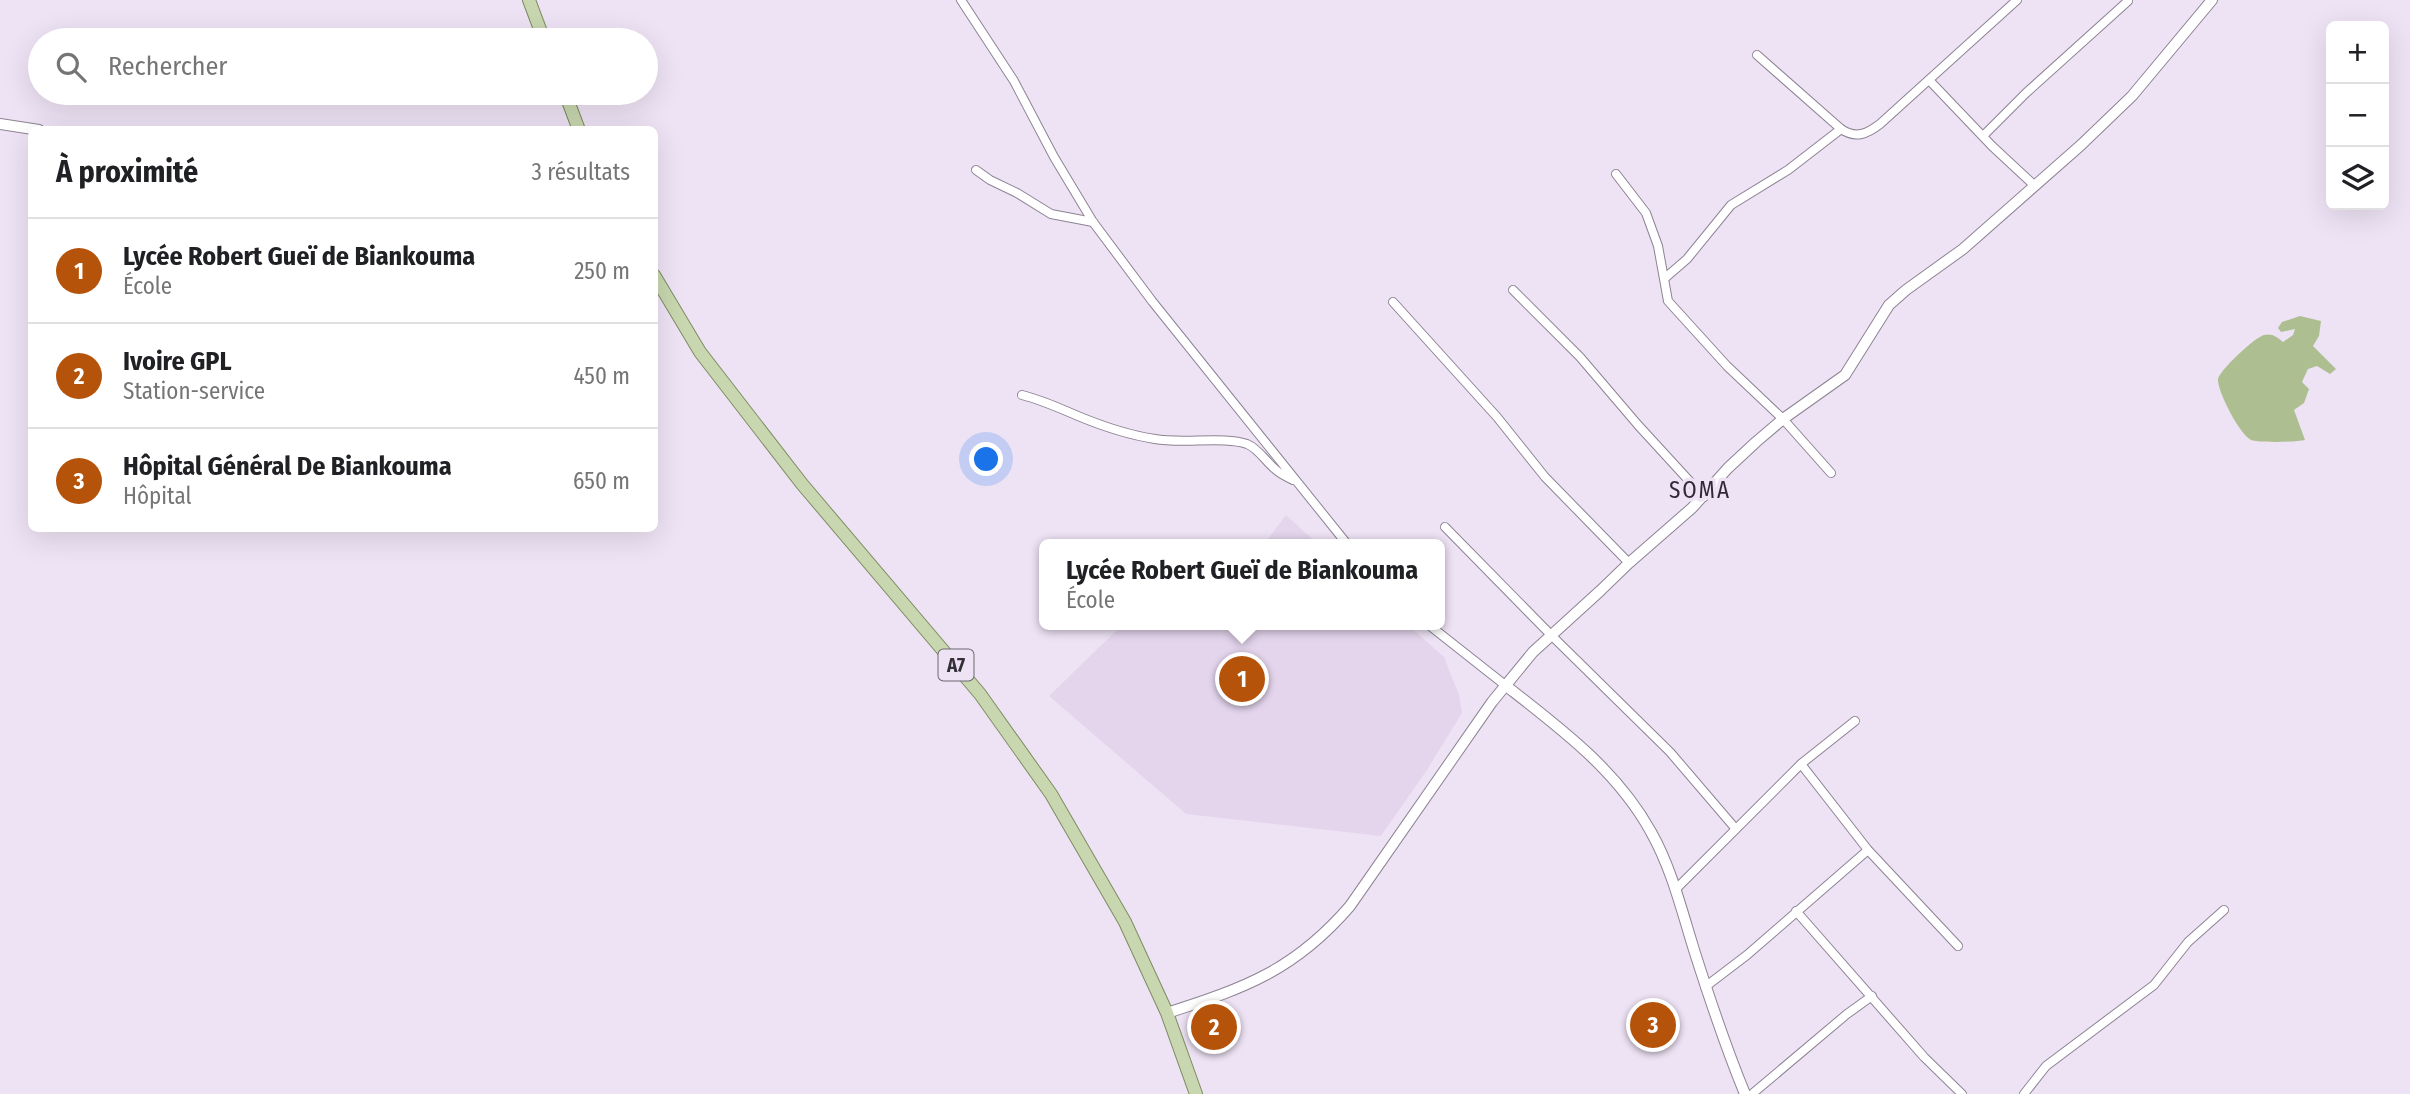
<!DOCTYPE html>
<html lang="fr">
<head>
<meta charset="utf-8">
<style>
	:root { --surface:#fff; --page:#f6f6f6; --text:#202124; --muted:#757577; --line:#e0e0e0; --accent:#b45309 }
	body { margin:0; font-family:"Fira Sans Condensed",sans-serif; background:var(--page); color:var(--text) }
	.controls { position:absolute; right:21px; top:21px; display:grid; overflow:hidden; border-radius:10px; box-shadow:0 7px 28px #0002 }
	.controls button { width:63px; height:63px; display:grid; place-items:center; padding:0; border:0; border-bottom:2px solid var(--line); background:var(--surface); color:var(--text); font:35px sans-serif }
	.you { position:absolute; left:987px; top:460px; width:24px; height:24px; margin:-18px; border:5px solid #fff; border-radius:50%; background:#1a73e8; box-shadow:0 0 0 10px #1a73e833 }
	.badge { display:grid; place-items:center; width:46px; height:46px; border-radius:50%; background:var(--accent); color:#fff; font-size:23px; font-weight:700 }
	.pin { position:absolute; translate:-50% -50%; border:4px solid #fff; box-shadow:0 2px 7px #0006 }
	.popup { position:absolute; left:1039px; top:539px; width:406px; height:91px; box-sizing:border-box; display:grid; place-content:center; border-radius:10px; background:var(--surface); filter:drop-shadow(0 2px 5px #0005); font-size:23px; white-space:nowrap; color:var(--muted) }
	.popup b { font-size:26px; color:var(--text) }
	.popup::after { content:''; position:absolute; left:50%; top:100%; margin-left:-14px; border:14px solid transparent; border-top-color:var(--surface) }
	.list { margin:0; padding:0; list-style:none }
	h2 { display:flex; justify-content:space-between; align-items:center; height:91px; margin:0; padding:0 28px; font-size:30px }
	h2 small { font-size:23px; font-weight:400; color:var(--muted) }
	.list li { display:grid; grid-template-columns:46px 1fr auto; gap:21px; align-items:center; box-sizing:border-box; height:105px; padding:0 28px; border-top:2px solid var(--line) }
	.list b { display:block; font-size:26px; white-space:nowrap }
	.list p { margin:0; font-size:23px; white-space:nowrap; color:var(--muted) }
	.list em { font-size:23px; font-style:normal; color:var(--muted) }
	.icon { flex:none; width:38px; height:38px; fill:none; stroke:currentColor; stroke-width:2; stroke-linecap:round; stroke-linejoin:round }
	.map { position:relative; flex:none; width:2410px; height:1094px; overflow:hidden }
	.search { position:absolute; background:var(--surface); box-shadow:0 7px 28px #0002; left:28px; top:28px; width:630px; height:77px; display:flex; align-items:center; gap:18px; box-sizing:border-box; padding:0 24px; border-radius:38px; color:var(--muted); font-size:26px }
	.panel { position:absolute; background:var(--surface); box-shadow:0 7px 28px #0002; left:28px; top:126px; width:630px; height:406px; border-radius:10px }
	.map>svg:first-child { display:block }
</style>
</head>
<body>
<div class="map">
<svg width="2410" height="1094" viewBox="0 0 2410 1094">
	<rect width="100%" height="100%" fill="#eee3f5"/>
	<g fill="#e4d5ed">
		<path d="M1286,515L1318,544H1264Z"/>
		<path d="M1122,625H1408L1444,657L1459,695L1462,713L1427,770L1381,836L1186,814L1049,696Z"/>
	</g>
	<path fill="#adbf90" d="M2300,316L2321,321L2319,336L2313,346L2336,369L2330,374L2317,366L2308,369L2302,382L2309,389L2304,403L2294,410L2305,440C2297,442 2259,443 2251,440C2240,435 2217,391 2218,379C2219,371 2255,337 2264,335C2272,333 2277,337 2283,342L2293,335L2295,329L2281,332L2278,328L2282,322Z"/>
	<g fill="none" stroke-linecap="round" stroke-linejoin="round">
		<g stroke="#8d8393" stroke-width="10">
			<g id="minor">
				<path d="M961,0L1014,81L1054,157L1093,222L1152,301L1347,544"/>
				<path d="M1757,55L1841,129C1856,139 1867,134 1880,124L2017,0"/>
				<path d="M1929,80L1992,146L2035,186"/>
				<path d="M1983,136L2026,93L2128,1"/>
				<path d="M976,170L990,180L1017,193L1051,214L1093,222"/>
				<path d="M1616,174L1646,213L1658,246L1668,301L1727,366L1783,419L1831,473"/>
				<path d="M1665,278L1687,259L1731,205L1788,170L1841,129"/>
				<path d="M1513,290L1580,357L1638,425L1704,497"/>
				<path d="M1393,302L1497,417L1545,477L1629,563"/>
				<path d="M1022,395C1042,400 1059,408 1078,416C1102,426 1129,435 1155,439C1182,444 1225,436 1247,444C1259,449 1265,461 1275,469C1280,474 1287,477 1293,480"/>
				<path d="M1445,527L1550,634L1670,752L1735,828"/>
				<path d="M1429,625L1505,685"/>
				<path d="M1801,764L1868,850L1958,946"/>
				<path d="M1675,890L1801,764L1855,721"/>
				<path d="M1796,911L1924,1057L1962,1094"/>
				<path d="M1705,987L1747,955L1868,850"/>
				<path d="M1752,1094L1847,1014L1872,996"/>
				<path d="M2024,1094L2046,1066L2154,985L2188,942L2224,910"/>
			</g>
		</g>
		<g stroke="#8d8393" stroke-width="12">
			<g id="tertiary">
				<path d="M0,124L39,130"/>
				<path d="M1505,685C1560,728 1617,770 1651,832C1672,869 1682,912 1695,953C1710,1000 1726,1048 1745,1094"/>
				<path d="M1167,1013C1245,988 1295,970 1350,906L1492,702L1533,652L1600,591L1629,563L1692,508L1728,468L1756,442L1783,419L1845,375L1889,305L1906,290L1963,249L2081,145L2132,96L2212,0"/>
			</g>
		</g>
		<g stroke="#7d8c62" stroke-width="14">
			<g id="primary">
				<path d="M529,0L544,40"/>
				<path d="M565,93L579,130"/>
				<path d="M654,275L700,352L802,484L980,694L1051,794L1125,922L1167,1013L1196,1094"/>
			</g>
		</g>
		<use href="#minor" stroke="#fff" stroke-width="8"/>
		<use href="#tertiary" stroke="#fff" stroke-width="10"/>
		<use href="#primary" stroke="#c8d7af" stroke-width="12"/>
	</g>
	<g text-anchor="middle" stroke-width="7" stroke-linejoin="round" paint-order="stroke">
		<rect fill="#eee3f5" stroke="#6c6670" stroke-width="2" x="938.5" y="649.5" width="35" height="31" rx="5"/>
		<g font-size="19" font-weight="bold" fill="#343037">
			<text x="956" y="672">A7</text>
		</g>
		<g font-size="23" letter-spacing="2" fill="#322937" stroke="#eee3f5">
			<text x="1700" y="498">SOMA</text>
		</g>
	</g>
</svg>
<div class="controls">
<button>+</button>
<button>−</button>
<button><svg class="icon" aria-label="layers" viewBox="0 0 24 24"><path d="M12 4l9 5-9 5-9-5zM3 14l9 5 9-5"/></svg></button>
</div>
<div class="you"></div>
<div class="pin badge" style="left:1242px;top:679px">1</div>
<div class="popup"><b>Lycée Robert Gueï de Biankouma</b>École</div>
<div class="pin badge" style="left:1214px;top:1027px">2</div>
<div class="pin badge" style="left:1653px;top:1025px">3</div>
<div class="search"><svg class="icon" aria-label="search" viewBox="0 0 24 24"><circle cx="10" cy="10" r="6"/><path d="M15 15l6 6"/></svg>Rechercher</div>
<section class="panel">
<h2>À proximité<small>3 résultats</small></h2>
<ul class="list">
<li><span class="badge">1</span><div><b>Lycée Robert Gueï de Biankouma</b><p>École</p></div><em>250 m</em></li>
<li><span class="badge">2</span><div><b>Ivoire GPL</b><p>Station-service</p></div><em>450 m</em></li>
<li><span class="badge">3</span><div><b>Hôpital Général De Biankouma</b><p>Hôpital</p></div><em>650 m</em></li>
</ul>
</section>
</div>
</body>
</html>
